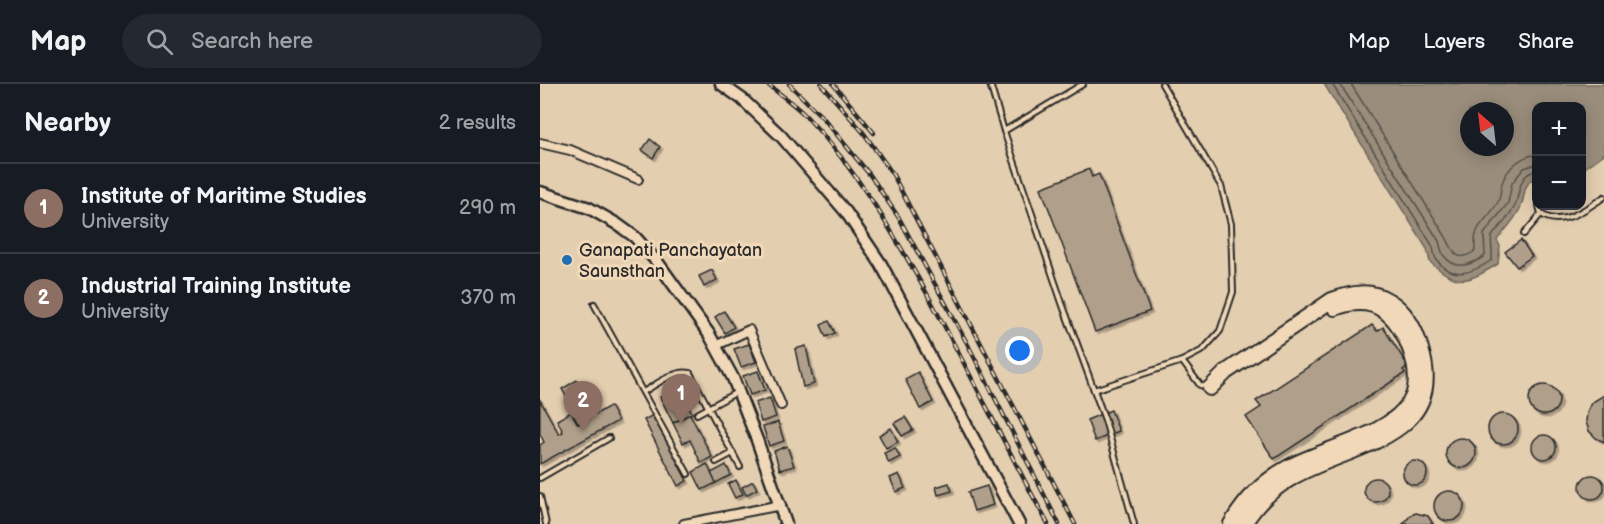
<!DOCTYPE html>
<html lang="en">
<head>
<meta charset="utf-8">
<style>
	:root { --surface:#171b24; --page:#242831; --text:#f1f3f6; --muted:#9ea1a6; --line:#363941; --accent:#8c9099 }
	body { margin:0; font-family:"Balsamiq Sans",sans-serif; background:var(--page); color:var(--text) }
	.controls { position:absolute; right:18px; top:18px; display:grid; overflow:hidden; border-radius:12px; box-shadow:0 3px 15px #0003 }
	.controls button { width:54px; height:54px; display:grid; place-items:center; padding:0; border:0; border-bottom:2px solid var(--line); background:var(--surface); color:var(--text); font:30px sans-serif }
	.compass { position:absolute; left:920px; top:18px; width:54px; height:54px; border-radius:50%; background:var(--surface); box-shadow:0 3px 15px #0003; rotate:332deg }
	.you { position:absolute; left:480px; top:267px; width:21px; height:21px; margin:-15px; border:4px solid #fff; border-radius:50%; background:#1a73e8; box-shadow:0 0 0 9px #1a73e833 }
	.badge { display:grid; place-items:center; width:39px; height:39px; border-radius:50%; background:var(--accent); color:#fff; font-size:20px; font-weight:700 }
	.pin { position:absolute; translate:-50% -50px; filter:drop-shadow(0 2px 3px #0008) }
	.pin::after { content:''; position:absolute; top:32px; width:21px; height:18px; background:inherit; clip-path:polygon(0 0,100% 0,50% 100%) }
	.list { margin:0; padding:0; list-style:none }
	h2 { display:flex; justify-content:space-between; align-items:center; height:78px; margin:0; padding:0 24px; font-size:26px }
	h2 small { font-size:20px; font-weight:400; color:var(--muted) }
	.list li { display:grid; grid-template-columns:39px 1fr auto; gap:18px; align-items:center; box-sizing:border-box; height:90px; padding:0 24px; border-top:2px solid var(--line) }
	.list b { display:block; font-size:22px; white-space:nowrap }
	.list p { margin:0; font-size:20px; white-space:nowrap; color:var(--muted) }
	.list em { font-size:20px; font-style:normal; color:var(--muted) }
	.icon { flex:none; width:33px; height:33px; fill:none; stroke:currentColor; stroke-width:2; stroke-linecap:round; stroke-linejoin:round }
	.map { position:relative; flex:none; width:1064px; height:440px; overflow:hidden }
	header { display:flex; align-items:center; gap:36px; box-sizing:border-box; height:84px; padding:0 30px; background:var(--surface); border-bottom:2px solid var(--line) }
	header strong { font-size:28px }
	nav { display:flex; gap:33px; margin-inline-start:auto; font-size:21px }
	.search { width:420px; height:54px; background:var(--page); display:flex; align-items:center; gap:15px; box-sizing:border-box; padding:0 21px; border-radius:33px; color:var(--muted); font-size:22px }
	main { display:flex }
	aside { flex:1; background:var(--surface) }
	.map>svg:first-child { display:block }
</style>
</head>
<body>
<header>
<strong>Map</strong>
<div class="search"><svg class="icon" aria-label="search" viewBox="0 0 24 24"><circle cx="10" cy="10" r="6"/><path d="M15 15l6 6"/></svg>Search here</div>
<nav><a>Map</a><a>Layers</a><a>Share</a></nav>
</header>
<main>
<aside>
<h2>Nearby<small>2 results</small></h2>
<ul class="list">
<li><span class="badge" style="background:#8d6e63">1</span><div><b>Institute of Maritime Studies</b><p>University</p></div><em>290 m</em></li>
<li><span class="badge" style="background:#8d6e63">2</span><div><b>Industrial Training Institute</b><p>University</p></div><em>370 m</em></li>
</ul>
</aside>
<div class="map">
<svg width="1064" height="440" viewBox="0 0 1064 440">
	<defs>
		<filter id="shadow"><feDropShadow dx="2.5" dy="2.5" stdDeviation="0" flood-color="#0004"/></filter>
	</defs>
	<rect width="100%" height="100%" fill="#e4ceb0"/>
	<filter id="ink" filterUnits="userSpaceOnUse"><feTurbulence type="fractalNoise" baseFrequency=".0167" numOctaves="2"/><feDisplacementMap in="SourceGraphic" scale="12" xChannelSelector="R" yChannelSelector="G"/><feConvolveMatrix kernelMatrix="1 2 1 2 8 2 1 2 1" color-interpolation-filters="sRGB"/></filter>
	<g filter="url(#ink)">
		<path fill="#9a8d7b" stroke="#6e665b" stroke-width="1.5" fill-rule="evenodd" d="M784,0H1064V70L1042,86V22H996V92C980,104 987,111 980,125C974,137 965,146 957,156L960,162L958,180C926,199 919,203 890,178L887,165ZM929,27H965V63H929Z"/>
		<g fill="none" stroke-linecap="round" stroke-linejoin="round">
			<g stroke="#57524b" stroke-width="1.5">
				<path d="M792,0L892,161C894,165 894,172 896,175C912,198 934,188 952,176C953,169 950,156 952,153C955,146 963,141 967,134C970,130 973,126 975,122C980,109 978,90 996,87"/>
				<path d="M800,0L899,157C900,162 901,168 904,172C916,187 931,181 945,172L944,150L968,119L972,99L984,84L996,80"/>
				<path d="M811,0L906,153C914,168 916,180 935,167C933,138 946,140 958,118C961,112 960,106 962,99C967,85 981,71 996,71"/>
			</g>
		</g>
		<g fill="#b0a08b" stroke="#2b2b2b" stroke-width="1.5" filter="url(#shadow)">
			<path d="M110,55L120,63L113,74L102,66Z"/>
			<path d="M549,85L552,93L559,90L610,227L555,248L501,104Z"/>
			<path d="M981,156L992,172L977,183L965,168Z"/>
			<path d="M172,186L177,196L164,203L159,192Z"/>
			<path d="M184,227L194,243L185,249L175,233Z"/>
			<path d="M289,237L295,249L286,253L281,241Z"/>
			<path d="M832,241L837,247L843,243L868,282L863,286L865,289L734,375L706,333L721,323L716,317Z"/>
			<path d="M209,260L216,278L201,283L194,265Z"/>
			<path d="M266,262L274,300L263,303L255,265Z"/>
			<path d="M218,287L225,306L210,311L203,292Z"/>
			<path d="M378,288L393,318L380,325L365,295Z"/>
			<path d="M37,296L56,330L70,322L78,337L0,380V361L4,358L0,350V316L19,350L23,348L17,336L31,328L38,340L41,339L22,305Z"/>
			<circle cx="1004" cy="316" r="15"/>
			<path d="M139,304L152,329L133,339L120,313Z"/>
			<path d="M1064,311V358L1056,354L1049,347L1046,338L1047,328L1051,319Z"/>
			<path d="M230,314L236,333L221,338L215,319Z"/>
			<path d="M571,326L579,347L555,357L547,336Z"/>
			<circle cx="963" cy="345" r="15"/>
			<path d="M150,330L172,373L161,379L150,356L143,359L133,339Z"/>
			<path d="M113,331L147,397L138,402L104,336Z"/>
			<path d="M365,333L373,346L362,352L354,339Z"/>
			<path d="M238,338L244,357L229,362L223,343Z"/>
			<path d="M351,344L358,358L346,364L339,351Z"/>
			<circle cx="1004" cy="363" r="12"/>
			<circle cx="921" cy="369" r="15"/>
			<path d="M247,362L254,382L240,386L234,367Z"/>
			<path d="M355,364L360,373L349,379L344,369Z"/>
			<circle cx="875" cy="389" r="12"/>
			<path d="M167,380L176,399L162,406L153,388Z"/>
			<path d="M186,381L191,391L176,399L171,389Z"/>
			<path d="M359,390L365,404L356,408L350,394Z"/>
			<circle cx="1052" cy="403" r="12"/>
			<circle cx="836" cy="406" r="12"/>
			<path d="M196,396L203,410L195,414L188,400Z"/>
			<path d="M213,397L217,405L206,411L202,403Z"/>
			<path d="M409,399L412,407L398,411L396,403Z"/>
			<path d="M447,402L453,421L434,427L428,408Z"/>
			<circle cx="909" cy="422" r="15"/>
			<path d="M876,429L888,432L893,440H863L871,431Z"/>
		</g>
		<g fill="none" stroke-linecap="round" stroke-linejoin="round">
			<g stroke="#2b2b2b" stroke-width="8">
				<g id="lane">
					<path d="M450,0L464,47L522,219L565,336L594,440"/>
					<path d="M464,47L543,0"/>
					<path d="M999,122L1001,130C1022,144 1046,125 1064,113"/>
					<path d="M984,150L1001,130"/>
					<path d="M54,220L148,390"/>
					<path d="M642,277L660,301L667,303"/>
					<path d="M554,306L642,277L663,266L680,247L693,208L691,140L681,102L622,0"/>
					<path d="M103,308C116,301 135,285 150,289L200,383"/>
					<path d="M157,330L197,308"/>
					<path d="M176,378L193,369"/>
					<path d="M0,394L69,354"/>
					<path d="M0,412L6,440"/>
				</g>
			</g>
			<g stroke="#2b2b2b" stroke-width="12">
				<g id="street">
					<path d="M0,59L30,66L98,95"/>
					<path d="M175,262L209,246L241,321"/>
					<path d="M144,440L241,421"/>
				</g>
			</g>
			<g stroke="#2b2b2b" stroke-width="15">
				<g id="secondary">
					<path d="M181,0L202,15L241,52L306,128L341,180L479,440"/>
					<path d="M0,108L49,124L77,140L95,153L118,179L169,250L193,294L217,356L246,440"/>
				</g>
			</g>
			<g stroke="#2b2b2b" stroke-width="18">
				<g id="highway">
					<path d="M670,304L686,288L792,216C812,209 830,205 849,217C866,227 876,247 881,265C909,355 808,361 753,393C733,404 716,420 704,440"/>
					<path d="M691,440C705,416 725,396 749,383C785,363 850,353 871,316C885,291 866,241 843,226C829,216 810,218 795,224"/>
				</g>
			</g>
			<use href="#lane" stroke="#f0d8b8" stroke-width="4"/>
			<use href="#street" stroke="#f0d8b8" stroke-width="8"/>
			<use href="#secondary" stroke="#f0d8b8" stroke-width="10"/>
			<use href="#highway" stroke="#f0d8b8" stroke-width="14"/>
			<g stroke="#2b2b2b" stroke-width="4.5">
				<g id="rail">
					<path d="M227,0C240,10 254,20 266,32C318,87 355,152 391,217C431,291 468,367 508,440"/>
					<path d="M249,0L284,35L330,91L359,134L427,259L519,440"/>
					<path d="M281,0L323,48L352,89L535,440"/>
					<path d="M293,0L334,49"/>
				</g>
			</g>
			<use href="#rail" stroke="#f0d8b8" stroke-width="2" stroke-dasharray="7" stroke-linecap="butt"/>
		</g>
	</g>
	<circle fill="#1f6fb2" stroke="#f0d8b8" stroke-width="2" cx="27" cy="176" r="6"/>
	<g text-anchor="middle" stroke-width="6" stroke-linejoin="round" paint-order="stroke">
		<g font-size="18" fill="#2b2b2b" stroke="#f0d8b8" text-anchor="start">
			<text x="39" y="172">Ganapati Panchayatan<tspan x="39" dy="21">Saunsthan</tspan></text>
		</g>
	</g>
</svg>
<div class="controls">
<button>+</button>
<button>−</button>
</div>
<svg class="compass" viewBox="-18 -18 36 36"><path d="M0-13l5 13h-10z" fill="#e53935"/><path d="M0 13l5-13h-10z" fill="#9ea1a6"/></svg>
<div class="you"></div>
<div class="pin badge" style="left:141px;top:340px;background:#8d6e63">1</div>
<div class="pin badge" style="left:43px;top:347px;background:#8d6e63">2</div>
</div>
</main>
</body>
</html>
